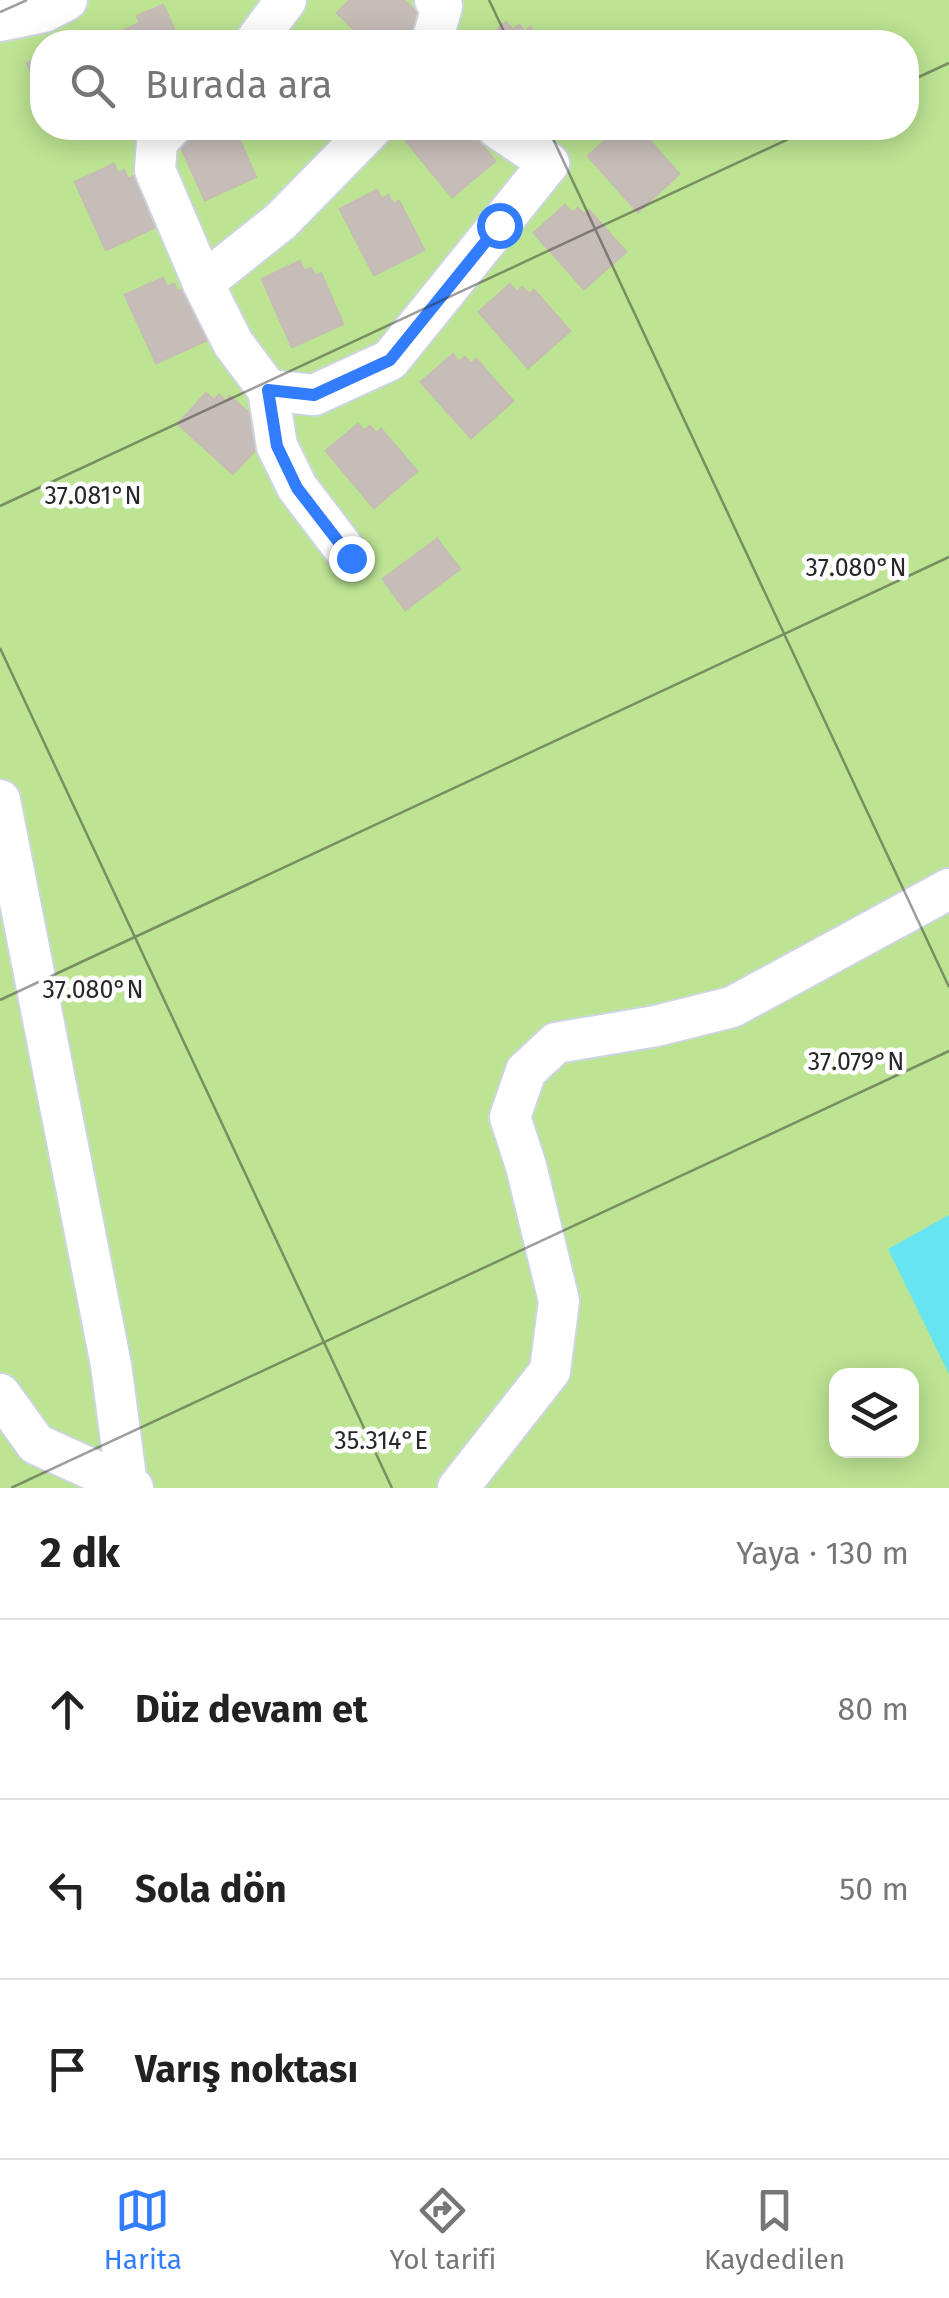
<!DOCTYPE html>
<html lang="tr">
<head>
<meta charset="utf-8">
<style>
	:root { --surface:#fff; --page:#f6f6f6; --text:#222; --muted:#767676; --line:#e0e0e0; --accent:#327cfe }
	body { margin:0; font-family:"Fira Sans",sans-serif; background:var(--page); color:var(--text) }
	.controls { position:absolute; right:30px; bottom:30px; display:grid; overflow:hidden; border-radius:20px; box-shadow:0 5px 25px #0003 }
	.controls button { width:90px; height:90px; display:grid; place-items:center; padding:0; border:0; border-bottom:2px solid var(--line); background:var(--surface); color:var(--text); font:50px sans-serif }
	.stop { position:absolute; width:30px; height:30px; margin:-22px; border:8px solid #327cfe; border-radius:50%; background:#fff }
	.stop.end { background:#327cfe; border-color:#fff; box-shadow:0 2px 10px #0008 }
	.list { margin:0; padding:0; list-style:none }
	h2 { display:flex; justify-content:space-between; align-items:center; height:130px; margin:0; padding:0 40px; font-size:42px }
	h2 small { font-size:32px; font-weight:400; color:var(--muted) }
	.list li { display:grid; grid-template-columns:65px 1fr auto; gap:30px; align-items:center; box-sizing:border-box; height:180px; padding:0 40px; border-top:2px solid var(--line) }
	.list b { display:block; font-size:38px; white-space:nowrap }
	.list em { font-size:32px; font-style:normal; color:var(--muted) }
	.icon { flex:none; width:55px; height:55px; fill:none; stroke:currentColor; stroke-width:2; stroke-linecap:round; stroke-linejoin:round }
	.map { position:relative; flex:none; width:949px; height:1488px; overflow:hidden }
	.search { position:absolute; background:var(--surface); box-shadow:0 5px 25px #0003; left:30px; right:30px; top:30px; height:110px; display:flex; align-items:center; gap:25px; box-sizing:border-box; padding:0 35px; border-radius:40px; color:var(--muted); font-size:38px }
	.sheet { height:670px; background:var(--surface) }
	nav { display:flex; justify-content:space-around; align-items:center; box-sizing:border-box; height:140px; border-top:2px solid var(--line); background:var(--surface); font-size:28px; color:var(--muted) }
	nav a { display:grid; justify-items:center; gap:5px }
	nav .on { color:var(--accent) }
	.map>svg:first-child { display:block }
</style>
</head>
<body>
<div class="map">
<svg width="949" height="1488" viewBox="0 0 949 1488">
	<rect width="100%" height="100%" fill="#ebe0d9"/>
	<path fill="#bce493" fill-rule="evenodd" d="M0,0H949V1488H0ZM42,42H906V128H42ZM836,1376H912V1450H836Z"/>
	<path fill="#67e4f1" d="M949,1215V1374L888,1249Z"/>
	<g fill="#c6bdb9" stroke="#c6bcb3" stroke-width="2.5">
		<path d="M350,0H404L429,25L413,42H367L337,13Z"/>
		<path d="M163,5L180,42H119L115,34L140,23L137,16Z"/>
		<path d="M506,22L513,30L519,25L525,32L530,27L544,42H483Z"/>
		<path d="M42,56V97L27,63Z"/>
		<path d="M184,128H234L256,177L205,200L174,132Z"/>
		<path d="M423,128H468L495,161L452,197L406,141Z"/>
		<path d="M619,128L626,136L631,131L637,138L643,133L679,174L638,212L588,156Z"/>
		<path d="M114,164L118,174L124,170L128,179L134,176L158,226L106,250L75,182Z"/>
		<path d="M377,190L382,199L388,195L393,204L399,201L424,250L374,275L340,209Z"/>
		<path d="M565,205L572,213L578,208L584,215L589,210L626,252L584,289L534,233Z"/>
		<path d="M300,261L304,271L311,268L315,276L321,273L343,324L292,347L262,279Z"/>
		<path d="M163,278L167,287L174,284L178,292L184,289L207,340L156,363L125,295Z"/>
		<path d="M510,284L517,292L522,287L529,294L534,290L570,331L528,368L479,312Z"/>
		<path d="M453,354L459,362L465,357L471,364L476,359L513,401L471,438L421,382Z"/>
		<path d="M206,393L214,400L219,395L226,401L230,396L271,433L233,474L178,424Z"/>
		<path d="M358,424L364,431L370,426L376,433L381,429L417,471L374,508L326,451Z"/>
		<path d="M437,539L460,569L405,610L383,579Z"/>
	</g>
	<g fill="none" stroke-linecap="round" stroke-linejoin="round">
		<g stroke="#ced5e2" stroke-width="44">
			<g id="minor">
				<path d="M0,21L44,12L67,0"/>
				<path d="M255,42L286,0"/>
				<path d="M432,42L442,6L435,0"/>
				<path d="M170,128L157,142L155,170L203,283L233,343L268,390L314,395L390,360L549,163L497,128"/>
				<path d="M203,283L281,221L372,128"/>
				<path d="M268,390L277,446L297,487L351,558"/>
				<path d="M0,800L111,1365L127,1485"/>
				<path d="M0,1394L36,1444L133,1488"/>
				<path d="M458,1488L550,1371L559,1301L526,1166L510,1117L526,1071L556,1043L656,1026L732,1007L949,889"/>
			</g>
		</g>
		<use href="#minor" stroke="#fff" stroke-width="40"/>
	</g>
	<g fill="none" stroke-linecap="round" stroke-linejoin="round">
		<path stroke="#327cfe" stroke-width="12" d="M351,558L297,488L277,446L268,390L314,395L390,360L499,225"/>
	</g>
	<path fill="none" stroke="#282828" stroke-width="2.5" stroke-opacity="0.45" d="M489,0L509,42M0,12L27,0M906,83L949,63M548,128L949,987M0,506L812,128M0,648L392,1488M0,1000L949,557M11,1488L949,1051"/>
	<g font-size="25" text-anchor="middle" fill="#282828" stroke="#fff" stroke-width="9" stroke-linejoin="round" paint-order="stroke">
		<text x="93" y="504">37.081°N</text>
		<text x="856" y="576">37.080°N</text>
		<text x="93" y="998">37.080°N</text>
		<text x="856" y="1070">37.079°N</text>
		<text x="381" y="1449">35.314°E</text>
	</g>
</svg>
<div class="controls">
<button><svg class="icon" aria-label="layers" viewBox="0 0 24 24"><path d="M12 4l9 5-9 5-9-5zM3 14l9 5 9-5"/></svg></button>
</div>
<div class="stop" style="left:499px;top:225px"></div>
<div class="stop end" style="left:351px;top:558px"></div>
<div class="search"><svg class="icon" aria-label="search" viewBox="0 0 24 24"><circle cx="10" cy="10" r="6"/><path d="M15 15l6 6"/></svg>Burada ara</div>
</div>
<section class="sheet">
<h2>2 dk<small>Yaya · 130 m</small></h2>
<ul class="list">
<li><svg class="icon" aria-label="ahead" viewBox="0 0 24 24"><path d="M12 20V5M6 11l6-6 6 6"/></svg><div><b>Düz devam et</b></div><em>80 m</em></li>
<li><svg class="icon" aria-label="left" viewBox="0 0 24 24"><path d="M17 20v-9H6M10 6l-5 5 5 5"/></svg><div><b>Sola dön</b></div><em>50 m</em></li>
<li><svg class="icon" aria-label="arrive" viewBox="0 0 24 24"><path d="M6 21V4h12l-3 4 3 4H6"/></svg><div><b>Varış noktası</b></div></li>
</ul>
</section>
<nav>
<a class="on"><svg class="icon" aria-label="map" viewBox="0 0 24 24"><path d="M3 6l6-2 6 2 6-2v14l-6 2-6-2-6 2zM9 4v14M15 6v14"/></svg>Harita</a>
<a><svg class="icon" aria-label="directions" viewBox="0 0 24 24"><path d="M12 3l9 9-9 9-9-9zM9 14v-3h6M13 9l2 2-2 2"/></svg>Yol tarifi</a>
<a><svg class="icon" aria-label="saved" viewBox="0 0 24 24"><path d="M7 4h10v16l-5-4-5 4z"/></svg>Kaydedilen</a>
</nav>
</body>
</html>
